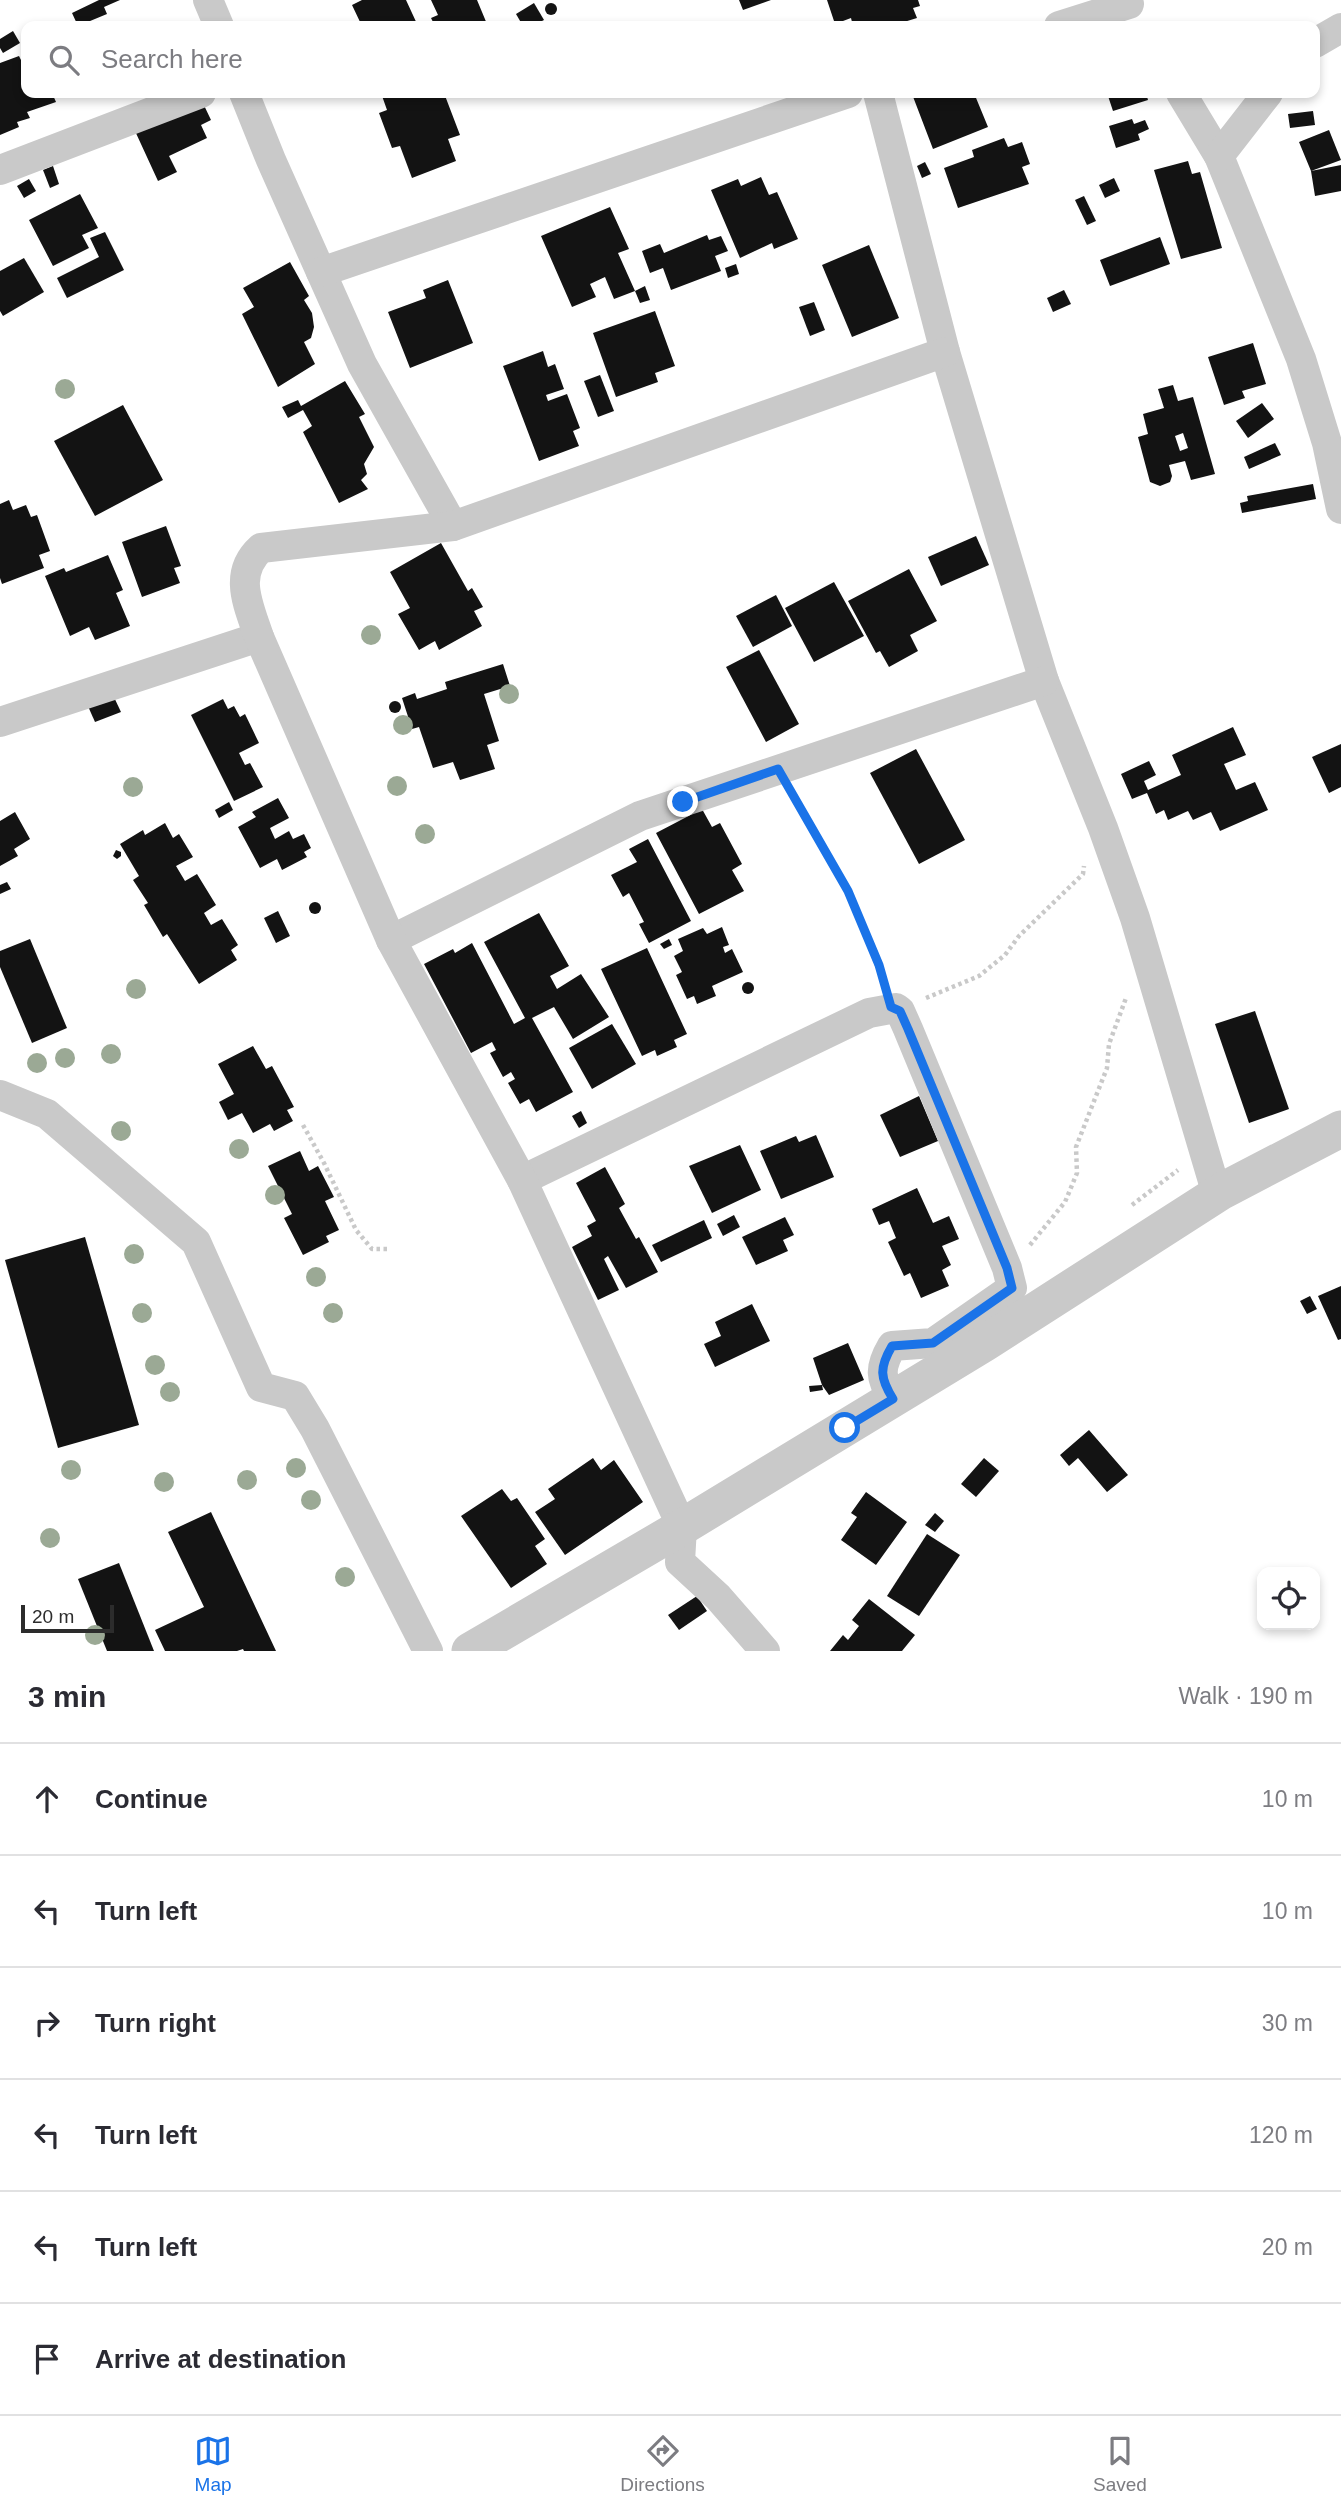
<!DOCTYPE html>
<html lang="en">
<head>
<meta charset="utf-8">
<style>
	:root { --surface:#fff; --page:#f2f2f3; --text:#2b2b33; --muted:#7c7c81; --line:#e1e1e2; --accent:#1a73e8 }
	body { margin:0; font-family:Helvetica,sans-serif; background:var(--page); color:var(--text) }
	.controls { position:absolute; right:21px; bottom:21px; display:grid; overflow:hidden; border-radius:14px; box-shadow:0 4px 10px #0003 }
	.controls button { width:63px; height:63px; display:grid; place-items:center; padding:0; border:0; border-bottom:2px solid var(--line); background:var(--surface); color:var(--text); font:35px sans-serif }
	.scale { position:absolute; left:21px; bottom:18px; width:93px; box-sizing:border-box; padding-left:7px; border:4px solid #2c2c2c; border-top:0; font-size:19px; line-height:24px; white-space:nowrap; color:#2c2c2c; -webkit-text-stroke:5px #fff; paint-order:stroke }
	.stop { position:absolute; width:21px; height:21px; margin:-16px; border:5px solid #1a73e8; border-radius:50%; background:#fff }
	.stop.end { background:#1a73e8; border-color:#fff; box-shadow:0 2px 7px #0008 }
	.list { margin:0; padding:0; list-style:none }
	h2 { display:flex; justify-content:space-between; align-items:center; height:91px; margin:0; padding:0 28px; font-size:30px }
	h2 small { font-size:23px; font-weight:400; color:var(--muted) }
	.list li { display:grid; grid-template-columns:46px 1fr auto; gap:21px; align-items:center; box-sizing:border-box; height:112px; padding:0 28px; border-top:2px solid var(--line) }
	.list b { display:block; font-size:26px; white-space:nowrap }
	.list em { font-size:23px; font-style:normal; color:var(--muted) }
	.icon { flex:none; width:38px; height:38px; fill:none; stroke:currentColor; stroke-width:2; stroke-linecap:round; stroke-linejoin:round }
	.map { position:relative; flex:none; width:1341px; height:1651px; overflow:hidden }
	.search { position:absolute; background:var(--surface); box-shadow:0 4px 10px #0003; left:21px; right:21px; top:21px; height:77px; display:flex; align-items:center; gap:18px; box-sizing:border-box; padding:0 24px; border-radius:14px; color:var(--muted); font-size:26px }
	.sheet { height:763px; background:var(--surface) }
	nav { display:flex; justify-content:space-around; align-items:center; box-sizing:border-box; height:98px; border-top:2px solid var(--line); background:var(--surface); font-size:19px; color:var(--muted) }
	nav a { display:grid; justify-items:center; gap:4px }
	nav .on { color:var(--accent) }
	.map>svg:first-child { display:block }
</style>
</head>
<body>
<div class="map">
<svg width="1341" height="1651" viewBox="0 0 1341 1651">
	<rect width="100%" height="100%" fill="#fff"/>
	<g fill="#131313" fill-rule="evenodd">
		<path d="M99,0H120L104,7L107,14L78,26L72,13Z"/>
		<path d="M362,0H406L418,26H368L366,22L361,24L352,5Z"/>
		<path d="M431,0H477L487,24L483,26H435L431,18L438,15Z"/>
		<path d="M739,0H771L743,10Z"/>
		<path d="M827,0H918L920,6L913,8L917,18L891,26H853L851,18L835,24Z"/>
		<circle cx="551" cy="9" r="6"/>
		<path d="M534,3L544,20L532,26H523L516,14Z"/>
		<path d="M13,31L20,43L3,53L0,48V39Z"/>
		<path d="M19,56L26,70V93H52L56,102L27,112L30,118L17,122L19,127L0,135V63Z"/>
		<path d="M381,93H444L460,135L448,139L456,161L412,178L400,146L392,148L379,113L387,110Z"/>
		<path d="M915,93H964L965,96L974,93L988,127L933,149L912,94Z"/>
		<path d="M1107,93H1146L1148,100L1113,111Z"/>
		<path d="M201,99L211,120L201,125L207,138L169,156L177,172L158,181L135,131Z"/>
		<path d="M1313,111L1315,125L1290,128L1288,114Z"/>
		<path d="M1132,119L1134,124L1145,120L1149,129L1138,134L1140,140L1116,148L1109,126Z"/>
		<path d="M1329,130L1341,160L1311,171L1341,165V191L1315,196L1311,171L1299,142Z"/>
		<path d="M1004,138L1008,147L1022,142L1030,164L1022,167L1029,184L958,208L944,168L974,157L972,150Z"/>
		<path d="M1188,161L1192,174L1200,172L1222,248L1181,259L1154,170Z"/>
		<path d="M925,162L931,174L922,178L917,166Z"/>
		<path d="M53,166L59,184L50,188L43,170Z"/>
		<path d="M761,177L769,195L777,192L798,239L774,249L772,243L740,258L711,190L738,179L741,186Z"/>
		<path d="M1114,178L1120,191L1105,198L1099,185Z"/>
		<path d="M29,179L36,191L24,198L17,186Z"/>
		<path d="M80,194L98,228L82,235L89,248L53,266L29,220Z"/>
		<path d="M1084,196L1096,221L1087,225L1075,200Z"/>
		<path d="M610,207L629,249L618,253L635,291L614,299L605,277L590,284L596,297L572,307L541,236Z"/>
		<path d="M105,232L124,270L67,298L57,278L99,257L90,238Z"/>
		<path d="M707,235L709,240L721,236L728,251L715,256L721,271L671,290L663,268L650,273L642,251L660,244L664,253Z"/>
		<path d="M1160,237L1170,264L1110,286L1100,260Z"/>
		<path d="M869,245L899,318L852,337L822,265Z"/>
		<path d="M24,258L44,292L3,316L0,311V271Z"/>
		<path d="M290,262L309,296L304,300L312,313L314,327L311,338L304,342L315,364L278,387L242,314L254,307L243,288Z"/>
		<path d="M736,264L739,274L728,278L725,268Z"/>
		<path d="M448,280L473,343L410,368L388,312L426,298L423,290Z"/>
		<path d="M645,286L650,300L640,303L635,291Z"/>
		<path d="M1064,290L1071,304L1053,312L1047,298Z"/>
		<path d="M814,302L825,330L810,336L799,307Z"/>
		<path d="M655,311L675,366L655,373L658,382L616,397L593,333Z"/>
		<path d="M1253,343L1266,384L1242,391L1245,398L1224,405L1208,357Z"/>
		<path d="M543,351L548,367L555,364L564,389L546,395L548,401L567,394L580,428L573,431L579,446L539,461L503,366Z"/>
		<path d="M600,375L614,411L598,417L584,381Z"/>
		<path d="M345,381L365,414L359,417L374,447L364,464L367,474L361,480L368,489L339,503L303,432L312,426L303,410L288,418L282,407L298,400L301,406Z"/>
		<path d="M1173,385L1178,401L1193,397L1215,474L1191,480L1185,461L1169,465L1172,476L1170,482L1160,486L1150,482L1138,437L1148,434L1143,414L1164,408L1158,389ZM1183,433L1188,448L1180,451L1175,436Z"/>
		<path d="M1262,403L1274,419L1248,438L1236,421Z"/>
		<path d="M123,405L163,480L95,516L54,441Z"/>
		<path d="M1275,443L1281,455L1249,469L1244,457Z"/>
		<path d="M1313,484L1316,499L1242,513L1240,503L1248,501L1247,496Z"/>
		<path d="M9,500L13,510L26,505L31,517L37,515L50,551L39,555L44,568L2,584L0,578V504Z"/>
		<path d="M166,526L181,566L174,568L180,583L142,597L122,542Z"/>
		<path d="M976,536L989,565L941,586L928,557Z"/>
		<path d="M441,543L468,591L472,588L483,607L474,611L482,626L439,650L435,641L419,650L398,614L410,608L390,572Z"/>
		<path d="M108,555L123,590L116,593L130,626L95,640L89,627L70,636L45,576L64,568L66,572Z"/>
		<path d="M909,569L937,621L910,635L918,651L889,667L880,651L876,653L848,601Z"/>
		<path d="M834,582L864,636L814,662L785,608Z"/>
		<path d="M776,595L792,626L753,647L736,616Z"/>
		<path d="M759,650L799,724L766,742L726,667Z"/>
		<path d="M503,664L510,686L484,694L499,741L487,745L495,769L460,780L453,762L433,768L419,727L412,729L402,698L415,693L417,699L447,689L445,682Z"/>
		<path d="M112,693L121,712L95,722L87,704Z"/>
		<path d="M223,699L228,709L234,706L240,717L245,714L259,743L239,753L245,765L250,763L263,787L234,801L191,715Z"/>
		<circle cx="395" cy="707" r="6"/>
		<path d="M1233,727L1246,755L1224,764L1236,790L1255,782L1268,810L1220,831L1211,812L1193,820L1188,811L1168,820L1164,810L1156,814L1147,793L1132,799L1121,774L1149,761L1156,775L1144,781L1148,790L1181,775L1172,755Z"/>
		<path d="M1341,744V787L1329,793L1312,757Z"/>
		<path d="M916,749L965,840L919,864L870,773Z"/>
		<path d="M278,798L289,818L270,828L275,839L289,831L293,839L304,834L311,848L304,852L307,857L282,870L277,859L260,868L238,827L256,817L252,812Z"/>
		<path d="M229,802L233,810L219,818L215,810Z"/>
		<path d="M702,809L712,827L720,823L742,864L732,870L744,891L699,914L656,833Z"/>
		<path d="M15,812L30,839L14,849L18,856L0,866V821Z"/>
		<path d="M165,823L173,838L179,834L193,857L176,866L185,881L197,874L216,905L204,913L211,925L222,919L238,945L231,950L237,960L199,984L167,934L163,937L144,905L148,903L133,880L139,876L120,844L143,830L145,835Z"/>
		<path d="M648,839L691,921L649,943L639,924L644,922L629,893L623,897L611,875L637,862L629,849Z"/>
		<path d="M116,850L121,852V856L117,859L113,856Z"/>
		<path d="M7,882L11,889L0,894V885Z"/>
		<circle cx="315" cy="908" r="6"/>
		<path d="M278,911L290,936L276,943L264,918Z"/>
		<path d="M539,913L569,966L550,976L557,989L581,974L609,1017L573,1039L554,1007L532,1018L573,1092L536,1112L529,1099L520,1104L508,1083L515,1079L511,1072L503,1077L490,1053L496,1050L492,1042L471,1053L424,964L453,949L455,953L472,943L514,1024L525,1018L484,942Z"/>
		<path d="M722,927L729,945L723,947L725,953L732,949L743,972L712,986L716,996L697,1004L694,996L687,999L676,975L682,972L674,956L683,951L678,939L703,928L707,934Z"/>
		<path d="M30,939L67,1028L32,1043L0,967V951Z"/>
		<path d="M669,939L672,945L664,949L660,944Z"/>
		<path d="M647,948L687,1034L674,1040L677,1047L657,1056L655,1050L642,1056L601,969Z"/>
		<circle cx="748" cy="988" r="6"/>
		<path d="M1255,1011L1289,1109L1249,1123L1215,1024Z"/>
		<path d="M612,1024L636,1064L592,1089L569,1048Z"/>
		<path d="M253,1046L266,1069L272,1066L294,1107L287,1110L293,1121L274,1131L270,1124L253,1133L242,1113L228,1120L219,1102L234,1094L218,1064Z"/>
		<path d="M919,1096L938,1141L900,1157L880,1115Z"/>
		<path d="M581,1111L587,1123L579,1128L572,1116Z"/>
		<path d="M816,1135L834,1177L781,1199L760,1151L796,1136L799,1142Z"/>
		<path d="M740,1145L761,1190L712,1213L689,1166Z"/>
		<path d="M300,1151L309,1171L318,1166L334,1197L325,1201L339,1230L326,1236L329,1242L303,1255L284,1218L292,1214L268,1166Z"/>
		<path d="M605,1167L625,1204L619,1208L636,1239L639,1237L658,1272L626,1288L608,1256L604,1259L619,1290L598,1300L572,1247L592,1236L587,1226L596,1221L576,1183Z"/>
		<path d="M917,1188L933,1223L949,1216L959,1239L942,1246L951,1265L942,1270L949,1286L921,1298L910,1273L904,1276L888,1242L896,1238L889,1221L879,1225L872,1209Z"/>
		<path d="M734,1215L740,1227L723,1236L717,1224Z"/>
		<path d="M785,1217L794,1235L783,1240L788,1251L756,1265L742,1237Z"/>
		<path d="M704,1220L712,1238L661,1262L652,1245Z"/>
		<path d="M85,1237L139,1425L58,1448L5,1260Z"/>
		<path d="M1341,1286V1339L1338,1340L1318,1296Z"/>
		<path d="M1310,1296L1317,1309L1307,1314L1300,1301Z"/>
		<path d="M752,1304L770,1341L715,1367L704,1344L721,1336L715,1322Z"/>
		<path d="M848,1343L864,1380L829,1395L822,1385L823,1390L810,1392L809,1386L822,1385L813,1358Z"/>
		<path d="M1089,1430L1128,1475L1107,1492L1078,1458L1069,1466L1060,1455Z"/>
		<path d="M593,1458L601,1470L614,1460L643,1502L565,1555L535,1512L555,1499L548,1489Z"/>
		<path d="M984,1458L999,1471L976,1497L961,1484Z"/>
		<path d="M502,1489L511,1501L517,1498L545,1539L535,1546L547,1564L511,1588L461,1516Z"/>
		<path d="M866,1492L907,1522L876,1565L841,1540L857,1517L851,1513Z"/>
		<path d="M211,1512L276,1651H244L243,1649L237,1651H165L155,1630L204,1607L168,1532Z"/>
		<path d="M935,1513L944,1521L935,1532L925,1525Z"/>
		<path d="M927,1534L960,1555L919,1616L887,1596Z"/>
		<path d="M119,1563L154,1651H107L78,1579Z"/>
		<path d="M697,1596L707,1611L679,1630L668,1615Z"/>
		<path d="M869,1599L915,1635L902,1651H830L843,1635L848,1640L859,1626L852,1620Z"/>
	</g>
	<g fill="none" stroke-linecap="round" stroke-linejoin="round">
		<g stroke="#c9c9c9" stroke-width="4.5" stroke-dasharray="3.5 3.5" stroke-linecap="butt">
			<path d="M793,795L848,891L883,981"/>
			<path d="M926,998L979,976L1005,955L1019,936L1083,874L1084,866"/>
			<path d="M303,1125L324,1163L356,1230L372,1249H390"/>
			<path d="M1132,1205L1178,1170"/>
			<path d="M1030,1245L1065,1202L1077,1173L1076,1147L1107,1068L1109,1044L1126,998"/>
		</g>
		<g stroke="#c9c9c9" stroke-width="30">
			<path d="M208,0L219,26"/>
			<path d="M1059,26L1129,4"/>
			<path d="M1315,43L1341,28"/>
			<path d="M244,93L271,160L362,364L453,526"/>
			<path d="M878,93L945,352L1044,681L1103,828L1135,918L1213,1181L1222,1191"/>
			<path d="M1181,93L1219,156L1301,359L1327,443L1341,509"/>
			<path d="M1219,156L1268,93"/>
			<path d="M0,170L201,93"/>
			<path d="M321,272L848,93"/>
			<path d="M0,722L259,637"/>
			<path d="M391,940L640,816L1044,681"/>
			<path d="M0,1095L47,1114L196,1242L261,1387L295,1396L315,1429L428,1651"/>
			<path d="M522,1180L869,1013L896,1008L900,1011L908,1029L1007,1268L1012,1288L933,1343L892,1346C879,1368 880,1378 893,1399"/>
			<path d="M765,1651L718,1597L680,1562L682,1527L522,1180L391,940L259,637C249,606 232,574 261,548L453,526L945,352"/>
		</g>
		<path stroke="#c9c9c9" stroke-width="37" d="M470,1651L682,1527L985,1343L1222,1191L1341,1129"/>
	</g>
	<g fill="#9ba995">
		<circle cx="65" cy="389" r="10"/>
		<circle cx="371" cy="635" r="10"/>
		<circle cx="509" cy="694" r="10"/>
		<circle cx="403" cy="725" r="10"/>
		<circle cx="397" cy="786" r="10"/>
		<circle cx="133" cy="787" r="10"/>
		<circle cx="425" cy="834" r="10"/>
		<circle cx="136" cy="989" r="10"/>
		<circle cx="111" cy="1054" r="10"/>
		<circle cx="65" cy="1058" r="10"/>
		<circle cx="37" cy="1063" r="10"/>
		<circle cx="121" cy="1131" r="10"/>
		<circle cx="239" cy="1149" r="10"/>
		<circle cx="275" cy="1195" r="10"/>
		<circle cx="134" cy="1254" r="10"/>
		<circle cx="316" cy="1277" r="10"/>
		<circle cx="142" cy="1313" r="10"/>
		<circle cx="333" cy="1313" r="10"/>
		<circle cx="155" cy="1365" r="10"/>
		<circle cx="170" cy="1392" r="10"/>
		<circle cx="296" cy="1468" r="10"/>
		<circle cx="71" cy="1470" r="10"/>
		<circle cx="247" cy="1480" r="10"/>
		<circle cx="164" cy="1482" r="10"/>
		<circle cx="311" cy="1500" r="10"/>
		<circle cx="50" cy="1538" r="10"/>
		<circle cx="345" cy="1577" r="10"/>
		<circle cx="95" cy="1635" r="10"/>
	</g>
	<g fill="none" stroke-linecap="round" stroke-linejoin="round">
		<path stroke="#1a73e8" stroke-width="9" d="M683,802L778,769L848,891L879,965L891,1007L900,1011L908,1029L1007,1268L1012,1288L933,1343L892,1346C879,1368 880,1378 893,1399L845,1428"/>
	</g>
</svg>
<div class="controls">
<button><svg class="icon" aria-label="locate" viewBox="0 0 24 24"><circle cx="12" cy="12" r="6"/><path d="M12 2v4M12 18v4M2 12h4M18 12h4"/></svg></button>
</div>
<div class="scale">20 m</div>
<div class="stop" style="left:845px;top:1428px"></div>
<div class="stop end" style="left:683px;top:802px"></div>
<div class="search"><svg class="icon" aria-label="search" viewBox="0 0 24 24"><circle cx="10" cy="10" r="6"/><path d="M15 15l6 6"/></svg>Search here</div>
</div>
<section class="sheet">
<h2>3 min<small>Walk · 190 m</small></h2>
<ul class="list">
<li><svg class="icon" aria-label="ahead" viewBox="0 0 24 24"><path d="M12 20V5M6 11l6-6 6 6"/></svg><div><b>Continue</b></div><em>10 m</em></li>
<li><svg class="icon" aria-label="left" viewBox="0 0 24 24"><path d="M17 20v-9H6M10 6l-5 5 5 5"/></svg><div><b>Turn left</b></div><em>10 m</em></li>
<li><svg class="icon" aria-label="right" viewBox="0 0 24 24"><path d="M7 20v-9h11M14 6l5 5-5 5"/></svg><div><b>Turn right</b></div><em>30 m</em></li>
<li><svg class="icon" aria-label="left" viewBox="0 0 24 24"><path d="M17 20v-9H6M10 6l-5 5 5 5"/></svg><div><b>Turn left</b></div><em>120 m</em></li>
<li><svg class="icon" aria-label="left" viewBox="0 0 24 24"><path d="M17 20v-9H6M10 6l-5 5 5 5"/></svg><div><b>Turn left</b></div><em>20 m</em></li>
<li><svg class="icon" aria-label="arrive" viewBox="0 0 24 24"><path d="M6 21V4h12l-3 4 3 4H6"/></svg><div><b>Arrive at destination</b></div></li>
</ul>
</section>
<nav>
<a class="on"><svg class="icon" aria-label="map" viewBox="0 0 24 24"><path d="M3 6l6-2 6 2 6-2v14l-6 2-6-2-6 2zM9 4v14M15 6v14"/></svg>Map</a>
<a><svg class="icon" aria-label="directions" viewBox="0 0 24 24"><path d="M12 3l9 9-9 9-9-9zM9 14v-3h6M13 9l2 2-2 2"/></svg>Directions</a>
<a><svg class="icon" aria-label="saved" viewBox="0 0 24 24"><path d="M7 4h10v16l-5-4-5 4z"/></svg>Saved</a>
</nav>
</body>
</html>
